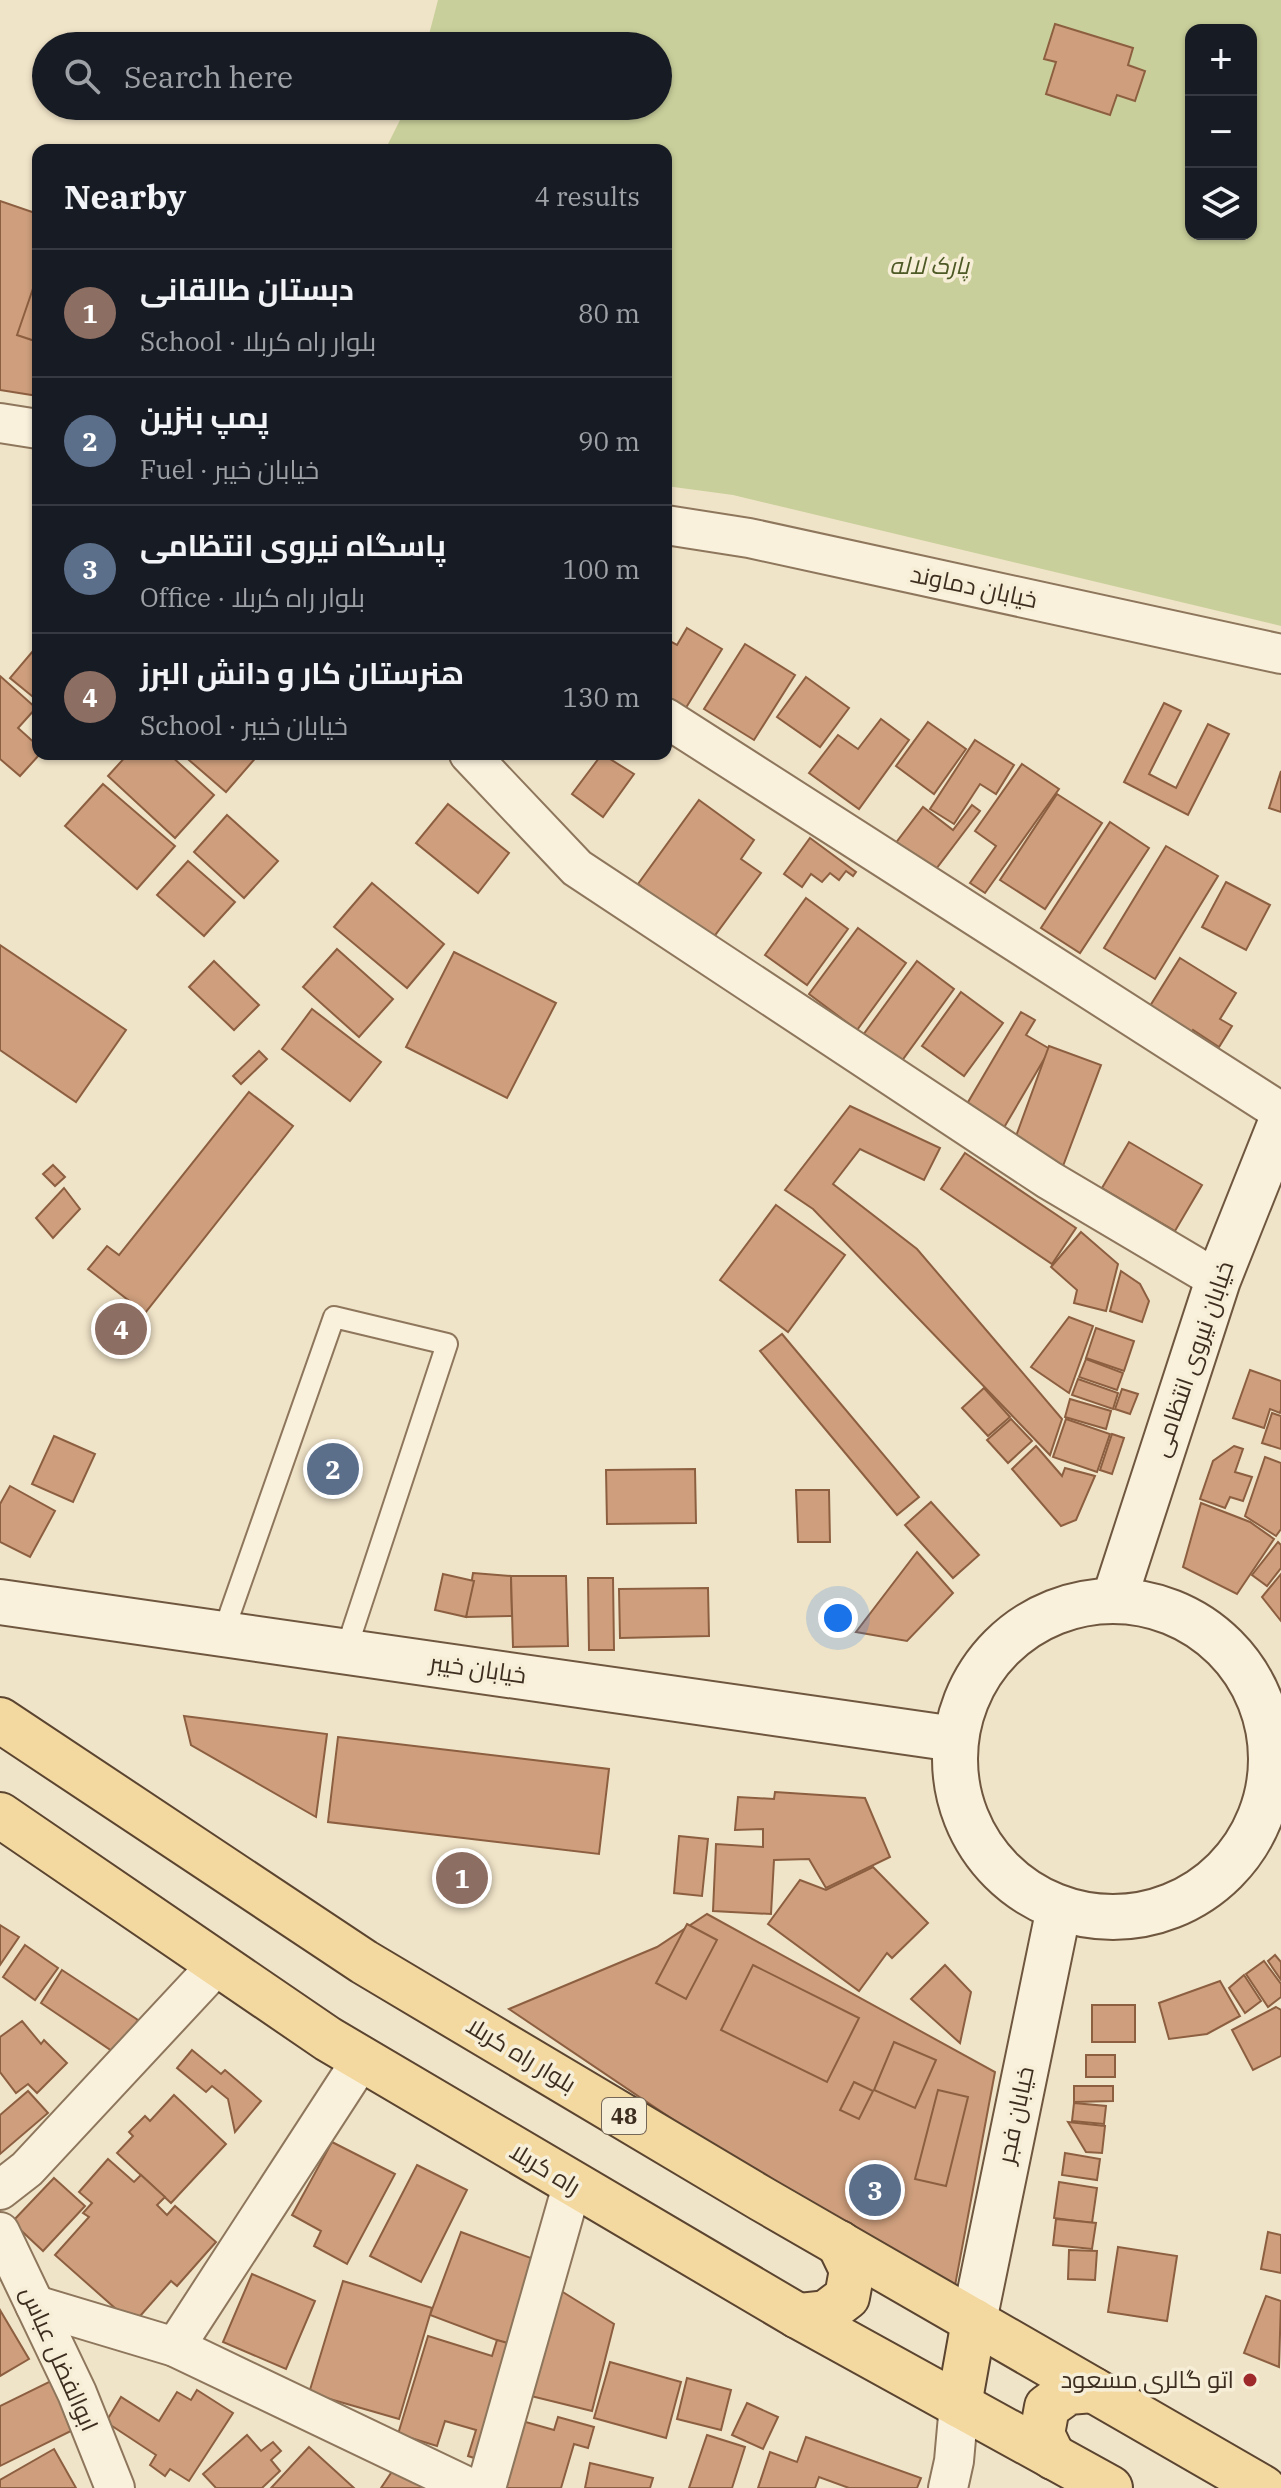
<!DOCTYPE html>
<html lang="en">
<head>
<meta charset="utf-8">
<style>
	:root { --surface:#171b24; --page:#242831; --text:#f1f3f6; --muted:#9ea1a6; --line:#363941; --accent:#ea580c }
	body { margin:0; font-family:"IBM Plex Serif",Cairo,serif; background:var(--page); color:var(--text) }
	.controls { position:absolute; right:24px; top:24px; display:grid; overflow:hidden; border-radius:16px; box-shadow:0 2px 6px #0004 }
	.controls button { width:72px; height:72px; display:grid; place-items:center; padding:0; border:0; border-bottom:2px solid var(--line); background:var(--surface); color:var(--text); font:40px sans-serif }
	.you { position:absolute; left:838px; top:1618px; width:28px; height:28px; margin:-20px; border:6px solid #fff; border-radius:50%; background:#1a73e8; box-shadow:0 0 0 12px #1a73e833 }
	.badge { display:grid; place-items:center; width:52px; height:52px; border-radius:50%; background:var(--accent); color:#fff; font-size:26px; font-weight:700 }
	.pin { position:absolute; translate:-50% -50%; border:4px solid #fff; box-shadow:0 2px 8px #0006 }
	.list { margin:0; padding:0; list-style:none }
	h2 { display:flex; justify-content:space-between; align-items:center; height:104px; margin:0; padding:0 32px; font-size:34px }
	h2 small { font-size:26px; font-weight:400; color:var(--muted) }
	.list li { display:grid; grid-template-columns:52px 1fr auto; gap:24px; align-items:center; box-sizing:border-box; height:128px; padding:0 32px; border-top:2px solid var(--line) }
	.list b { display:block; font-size:30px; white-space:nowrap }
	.list p { margin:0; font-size:26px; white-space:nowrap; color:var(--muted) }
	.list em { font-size:26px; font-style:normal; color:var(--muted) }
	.icon { flex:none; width:44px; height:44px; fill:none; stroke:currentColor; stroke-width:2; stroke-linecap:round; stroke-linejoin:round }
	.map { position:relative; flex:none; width:1281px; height:2488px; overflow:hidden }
	.search { position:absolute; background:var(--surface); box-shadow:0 2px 6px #0004; left:32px; top:32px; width:640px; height:88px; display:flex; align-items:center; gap:20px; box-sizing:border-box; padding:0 28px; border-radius:44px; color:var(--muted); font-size:30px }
	.panel { position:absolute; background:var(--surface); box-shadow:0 2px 6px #0004; left:32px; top:144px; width:640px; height:616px; border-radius:16px }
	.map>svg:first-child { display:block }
</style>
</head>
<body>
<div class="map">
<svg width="1281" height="2488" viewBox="0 0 1281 2488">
	<rect width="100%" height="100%" fill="#f0e4c8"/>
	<path fill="#c9cf9b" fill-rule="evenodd" d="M438,0H1281V626L733,495L666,486V150H385L407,106H658V46H426ZM1191,30H1251V234H1191Z"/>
	<g fill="#cf9f7d" stroke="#8d5f41" stroke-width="2">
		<path d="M1055,24L1133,48L1128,65L1145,71L1135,101L1117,95L1110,115L1046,94L1056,62L1044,59Z"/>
		<path d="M0,201L38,214V396L0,390Z"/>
		<path d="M38,274V342L17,335Z"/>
		<path d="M687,628L722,649L684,711L666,701V639L677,645Z"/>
		<path d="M745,644L795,675L754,740L704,709Z"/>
		<path d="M38,645V701L10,678Z"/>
		<path d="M0,676L36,708L18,728L38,746L40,754L20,776L0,759Z"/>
		<path d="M806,677L849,708L820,747L777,717Z"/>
		<path d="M1164,703L1181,711L1149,774L1176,788L1208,724L1229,734L1188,815L1124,782Z"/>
		<path d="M881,719L909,740L859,809L809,773L838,735L858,749Z"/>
		<path d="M928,722L966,749L934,794L896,766Z"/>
		<path d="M975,740L1014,765L996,794L980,784L954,824L930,809Z"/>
		<path d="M128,754H169L214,795L175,838L108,776Z"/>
		<path d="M182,754H259L226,792Z"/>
		<path d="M602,754L634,774L603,817L572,794Z"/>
		<path d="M1022,764L1059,789L985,893L970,883L996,846L975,831Z"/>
		<path d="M1281,771V812L1269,808Z"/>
		<path d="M103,784L175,846L137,889L65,826Z"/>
		<path d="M1057,794L1102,823L1045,909L1000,880Z"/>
		<path d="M699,800L754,840L741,859L761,873L713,938L638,884Z"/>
		<path d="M448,804L509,853L478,893L416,843Z"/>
		<path d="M972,805L980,811L933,873L895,844L923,807L953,830Z"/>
		<path d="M227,815L278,861L244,898L194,852Z"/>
		<path d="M1110,822L1149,848L1080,953L1041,928Z"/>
		<path d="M810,838L856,872L853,876L846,871L839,880L830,873L822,882L811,874L802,887L784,874Z"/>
		<path d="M1166,846L1218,876L1155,979L1104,948Z"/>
		<path d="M188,861L235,902L204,936L157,895Z"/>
		<path d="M1226,882L1270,905L1246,950L1202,927Z"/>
		<path d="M372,883L444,944L407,988L334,927Z"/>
		<path d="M806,898L848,929L807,985L765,955Z"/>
		<path d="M858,928L906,963L857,1030L809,994Z"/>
		<path d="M0,945L126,1030L76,1102L0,1050Z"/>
		<path d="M337,949L393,999L359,1037L303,987Z"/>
		<path d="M454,952L556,1003L507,1098L406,1047Z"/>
		<path d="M1180,958L1236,993L1220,1019L1232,1026L1219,1047L1193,1030L1187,1040L1145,1014Z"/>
		<path d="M214,961L259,1005L234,1030L189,987Z"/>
		<path d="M917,961L954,989L893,1073L855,1046Z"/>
		<path d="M961,992L1003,1023L964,1076L922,1046Z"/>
		<path d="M312,1009L381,1062L350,1101L282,1049Z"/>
		<path d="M1021,1012L1035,1020L1026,1035L1050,1049L1002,1131L964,1109Z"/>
		<path d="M1049,1046L1101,1065L1063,1166L1012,1147Z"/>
		<path d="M259,1051L267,1059L241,1084L233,1076Z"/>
		<path d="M249,1092L293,1126L145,1313L88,1269L107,1246L119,1255Z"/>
		<path d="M850,1106L940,1148L924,1180L860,1149L833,1184L917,1249L1062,1419L1050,1455L813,1209L785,1190Z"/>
		<path d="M1129,1142L1202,1185L1175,1231L1102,1188Z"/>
		<path d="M965,1153L1076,1228L1052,1264L941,1189Z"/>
		<path d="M53,1165L65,1177L55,1186L43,1174Z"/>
		<path d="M64,1188L80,1209L53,1238L36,1218Z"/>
		<path d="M776,1205L845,1255L788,1332L720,1280Z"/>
		<path d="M1081,1232L1118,1264L1106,1311L1074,1303L1077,1290L1051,1267Z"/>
		<path d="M1121,1271L1140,1284L1149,1301L1142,1322L1110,1311Z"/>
		<path d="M1069,1317L1093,1326L1069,1393L1031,1367Z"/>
		<path d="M1096,1328L1134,1341L1124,1371L1086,1358Z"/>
		<path d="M782,1334L919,1497L897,1515L760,1351Z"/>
		<path d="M1086,1359L1123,1373L1117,1390L1079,1377Z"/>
		<path d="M1250,1370L1281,1381V1409L1280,1413L1270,1409L1264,1428L1233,1418Z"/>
		<path d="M1078,1379L1118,1393L1113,1409L1072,1395Z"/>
		<path d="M984,1388L1010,1417L988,1436L962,1408Z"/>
		<path d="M1122,1389L1138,1394L1130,1414L1115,1409Z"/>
		<path d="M1070,1399L1111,1411L1106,1429L1065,1417Z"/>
		<path d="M1272,1413L1281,1416V1449L1262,1443Z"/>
		<path d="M1011,1419L1032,1441L1008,1463L987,1440Z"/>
		<path d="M1066,1419L1110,1434L1097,1472L1053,1457Z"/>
		<path d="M1112,1434L1124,1438L1112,1474L1100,1470Z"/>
		<path d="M54,1436L95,1454L73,1502L32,1484Z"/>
		<path d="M1036,1446L1062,1476L1065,1468L1095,1476L1076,1520L1061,1526L1012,1469Z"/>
		<path d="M1234,1446L1243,1449L1235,1472L1252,1477L1243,1501L1230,1497L1225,1508L1200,1499L1213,1461Z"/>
		<path d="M1265,1457L1281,1463V1529L1276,1536L1245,1516Z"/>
		<path d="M695,1469L696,1523L607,1524L606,1470Z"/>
		<path d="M10,1486L55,1511L30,1557L0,1542V1504Z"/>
		<path d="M796,1490H829L830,1542H798Z"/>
		<path d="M931,1502L979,1555L953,1578L905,1525Z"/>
		<path d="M1201,1503L1250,1522L1274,1539L1237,1594L1183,1567Z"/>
		<path d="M1278,1542L1281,1545V1568L1267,1586L1252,1575Z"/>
		<path d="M917,1552L953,1593L907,1641L856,1632Z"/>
		<path d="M473,1573L511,1576L512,1616L466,1617Z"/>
		<path d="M443,1574L474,1581L466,1617L435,1610Z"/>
		<path d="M1281,1574V1621L1262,1597Z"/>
		<path d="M511,1576H566L568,1646L513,1647Z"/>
		<path d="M588,1578H613L614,1650H589Z"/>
		<path d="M708,1588L709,1636L620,1638L619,1589Z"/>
		<path d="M184,1716L327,1734L316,1817L191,1745Z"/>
		<path d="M338,1737L609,1769L599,1854L328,1822Z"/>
		<path d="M775,1792L865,1798L890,1857L826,1888L809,1859L774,1860L771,1914L713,1911L716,1844L763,1847V1829L735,1830L738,1797L774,1799Z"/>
		<path d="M679,1836L708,1839L702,1896L674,1893Z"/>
		<path d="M873,1867L928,1923L892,1958L887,1953L859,1991L768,1924L800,1880L826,1890Z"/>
		<path d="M707,1914L995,2072L951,2307L509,2009L657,1947Z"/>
		<path d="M687,1924L717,1940L686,1999L656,1983Z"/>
		<path d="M0,1925L19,1937L0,1965Z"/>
		<path d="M25,1945L58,1968L35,2000L3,1977Z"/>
		<path d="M1275,1955L1281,1962V1980L1268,1961Z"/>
		<path d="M1264,1961L1281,1984V1997L1268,2007L1246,1974Z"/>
		<path d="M753,1965L859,2018L827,2082L721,2030Z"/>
		<path d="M945,1965L971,1992L960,2043L911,1999Z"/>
		<path d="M62,1970L138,2020L115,2053L41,2003Z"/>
		<path d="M1244,1975L1261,2001L1245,2013L1229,1988Z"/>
		<path d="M1220,1981L1240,2016L1207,2034L1169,2039L1159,2003Z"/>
		<rect x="1092" y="2005" width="43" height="37"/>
		<path d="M1276,2007L1281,2010V2056L1253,2070L1232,2030Z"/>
		<path d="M22,2021L41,2044L44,2040L67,2063L37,2093L28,2084L16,2093L0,2072V2037Z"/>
		<path d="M894,2042L936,2060L915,2108L874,2090Z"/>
		<path d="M192,2050L221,2074L225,2070L261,2101L235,2132L228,2099L212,2086L206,2092L177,2068Z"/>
		<rect x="1086" y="2055" width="29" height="22"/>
		<path d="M854,2082L873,2091L859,2119L840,2110Z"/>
		<path d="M1074,2086H1113V2101L1074,2102Z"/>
		<path d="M938,2090L968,2097L946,2186L915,2179Z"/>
		<path d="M28,2091L48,2113L0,2154V2115Z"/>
		<path d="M174,2095L226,2144L171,2203L117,2153L133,2136L129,2132L145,2116L150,2121Z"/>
		<path d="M1074,2103L1106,2106L1104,2124L1072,2121Z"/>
		<path d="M1068,2122L1105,2126L1102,2153L1086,2152Z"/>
		<path d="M332,2142L395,2174L347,2264L314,2246L321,2231L292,2215Z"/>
		<path d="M1065,2153L1100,2159L1097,2180L1062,2175Z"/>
		<path d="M108,2159L134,2182L141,2175L165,2197L157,2205L167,2215L175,2206L216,2242L177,2286L171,2281L133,2324L55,2255L89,2217L83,2213L92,2203L79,2192Z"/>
		<path d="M417,2165L467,2190L421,2282L370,2256Z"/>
		<path d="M54,2178L85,2206L43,2251L12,2222Z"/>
		<path d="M1059,2182L1097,2188L1092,2223L1054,2218Z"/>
		<path d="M1056,2219L1096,2223L1092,2249L1053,2245Z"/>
		<path d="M461,2232L539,2261L507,2344L430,2315Z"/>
		<path d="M1268,2232L1281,2235V2273L1261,2269Z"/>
		<path d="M1118,2247L1177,2256L1167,2321L1108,2312Z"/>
		<path d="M1069,2250L1097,2251L1095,2280L1068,2279Z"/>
		<path d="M252,2274L315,2301L286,2369L223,2342Z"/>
		<path d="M343,2281L432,2308L399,2419L309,2393Z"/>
		<path d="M558,2289L614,2324L592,2411L531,2396Z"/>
		<path d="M1266,2296L1281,2301L1279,2367L1244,2353Z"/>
		<path d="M0,2310L29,2359L0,2376Z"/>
		<path d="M428,2336L492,2356L497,2340L522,2347L487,2462L468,2456L476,2430L445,2421L437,2446L398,2434Z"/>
		<path d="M610,2362L681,2382L666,2438L594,2418Z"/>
		<path d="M687,2378L731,2390L721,2430L677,2419Z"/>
		<path d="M55,2379L79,2427L0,2466V2406Z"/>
		<path d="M197,2390L233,2413L189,2481L170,2469L165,2476L150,2465L156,2455L106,2422L121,2397L159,2421L177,2392L191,2400Z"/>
		<path d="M747,2403L778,2417L763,2449L732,2435Z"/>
		<path d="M558,2417L594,2427L588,2448L574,2444L561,2488H495L515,2419L554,2430Z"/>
		<path d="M247,2435L261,2451L273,2442L281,2451L271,2460L280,2471L262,2488H216L203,2474Z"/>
		<path d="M707,2435L745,2447L732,2488H689Z"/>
		<path d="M806,2437L921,2478L917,2488H849L819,2477L815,2488H758L770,2452L797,2462Z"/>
		<path d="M309,2447L354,2488H271Z"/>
		<path d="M54,2449L76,2488H0V2480Z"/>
		<path d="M590,2463L653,2478L650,2488H585Z"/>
		<path d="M397,2464L432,2488H381Z"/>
	</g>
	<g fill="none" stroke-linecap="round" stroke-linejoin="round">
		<g stroke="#8d765c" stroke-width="24">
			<path id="lane" d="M223,1633L334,1317L447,1344L346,1650"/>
		</g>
		<g stroke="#8d765c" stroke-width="42">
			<g id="street">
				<path d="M0,423L38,429"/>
				<path d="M666,525L749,538L1281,654"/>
				<path d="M666,718L1281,1112"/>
				<path d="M469,754L577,868L1049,1180L1218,1280"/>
				<path d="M0,2190L27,2169L218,1964"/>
				<path d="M0,2232L77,2393L115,2488"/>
				<path d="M35,2305L175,2347L470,2488"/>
				<path d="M175,2347L362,2059"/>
				<path d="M486,2488L572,2186"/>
				<path d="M948,2488L954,2461L959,2405"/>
			</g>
		</g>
		<g stroke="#6f573f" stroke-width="48">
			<g id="secondary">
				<path d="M1114,1600L1218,1280L1281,1122"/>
				<circle cx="1113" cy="1759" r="158"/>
				<path d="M0,1602L955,1739"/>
				<path d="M974,2321L1059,1908"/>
			</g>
		</g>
		<g stroke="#5b4430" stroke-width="48">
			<g id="primary">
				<path d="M0,1720L364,1962L762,2199L1263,2488"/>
				<path d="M0,1815L328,2039L798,2316L1110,2488"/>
				<path d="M798,2316L826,2313L847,2297L852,2270L839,2243"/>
				<path d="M959,2405L974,2321"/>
				<path d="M1053,2457L1042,2434L1047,2407L1068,2392L1093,2390"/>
			</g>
		</g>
		<use href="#lane" stroke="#faf1dc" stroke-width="20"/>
		<use href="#street" stroke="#faf1dc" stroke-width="38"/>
		<use href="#secondary" stroke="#faf1dc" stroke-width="44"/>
		<use href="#primary" stroke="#f3d9a0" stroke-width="44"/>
	</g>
	<circle fill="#9e2a2b" stroke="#f7eed8" stroke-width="3" cx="1250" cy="2380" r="8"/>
	<g text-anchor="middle" stroke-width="7" stroke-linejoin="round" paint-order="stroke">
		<rect fill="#f7eed8" stroke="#756857" stroke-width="2" x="602" y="2098" width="44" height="36" rx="6"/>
		<g font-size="22" font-weight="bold" fill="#3d2e20">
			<text x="624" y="2124">48</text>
		</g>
		<g font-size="24" font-style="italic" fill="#4d5a26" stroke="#f7eed8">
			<text x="929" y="274">پارک لاله</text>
		</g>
		<g font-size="24" fill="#3d2e20" stroke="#f7eed8">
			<text transform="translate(974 587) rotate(12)" y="8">خیابان دماوند</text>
			<text transform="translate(1193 1359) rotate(-71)" y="8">خیابان نیروی انتظامی</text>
			<text transform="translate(478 1669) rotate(8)" y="8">خیابان خیبر</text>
			<text transform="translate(521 2055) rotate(31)" y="8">بلوار راه کربلا</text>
			<text transform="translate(1016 2115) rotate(-78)" y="8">خیابان فجر</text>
			<text transform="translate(545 2169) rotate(31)" y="8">راه کربلا</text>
			<text transform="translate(59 2359) rotate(66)" y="8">ابوالفضل عباس</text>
		</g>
		<g font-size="24" fill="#3d2e20" stroke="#f7eed8" text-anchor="end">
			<text x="1234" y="2388">اتو گالری مسعود</text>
		</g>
	</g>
</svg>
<div class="controls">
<button>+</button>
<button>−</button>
<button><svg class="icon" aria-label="layers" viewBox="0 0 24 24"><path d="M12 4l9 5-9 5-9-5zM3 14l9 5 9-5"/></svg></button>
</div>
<div class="you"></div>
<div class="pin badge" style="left:462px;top:1878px;background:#8d6e63">1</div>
<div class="pin badge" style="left:333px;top:1469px;background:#5c6f8a">2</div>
<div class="pin badge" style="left:875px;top:2190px;background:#5c6f8a">3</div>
<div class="pin badge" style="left:121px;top:1329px;background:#8d6e63">4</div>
<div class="search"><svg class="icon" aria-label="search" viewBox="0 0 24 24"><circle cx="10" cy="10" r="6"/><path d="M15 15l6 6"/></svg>Search here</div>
<section class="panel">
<h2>Nearby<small>4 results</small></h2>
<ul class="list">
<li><span class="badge" style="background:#8d6e63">1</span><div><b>دبستان طالقانی</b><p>School · بلوار راه کربلا</p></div><em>80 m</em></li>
<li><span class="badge" style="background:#5c6f8a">2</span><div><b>پمپ بنزین</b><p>Fuel · خیابان خیبر</p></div><em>90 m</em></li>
<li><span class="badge" style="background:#5c6f8a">3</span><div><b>پاسگاه نیروی انتظامی</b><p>Office · بلوار راه کربلا</p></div><em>100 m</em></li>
<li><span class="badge" style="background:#8d6e63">4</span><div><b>هنرستان کار و دانش البرز</b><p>School · خیابان خیبر</p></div><em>130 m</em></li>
</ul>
</section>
</div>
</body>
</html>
